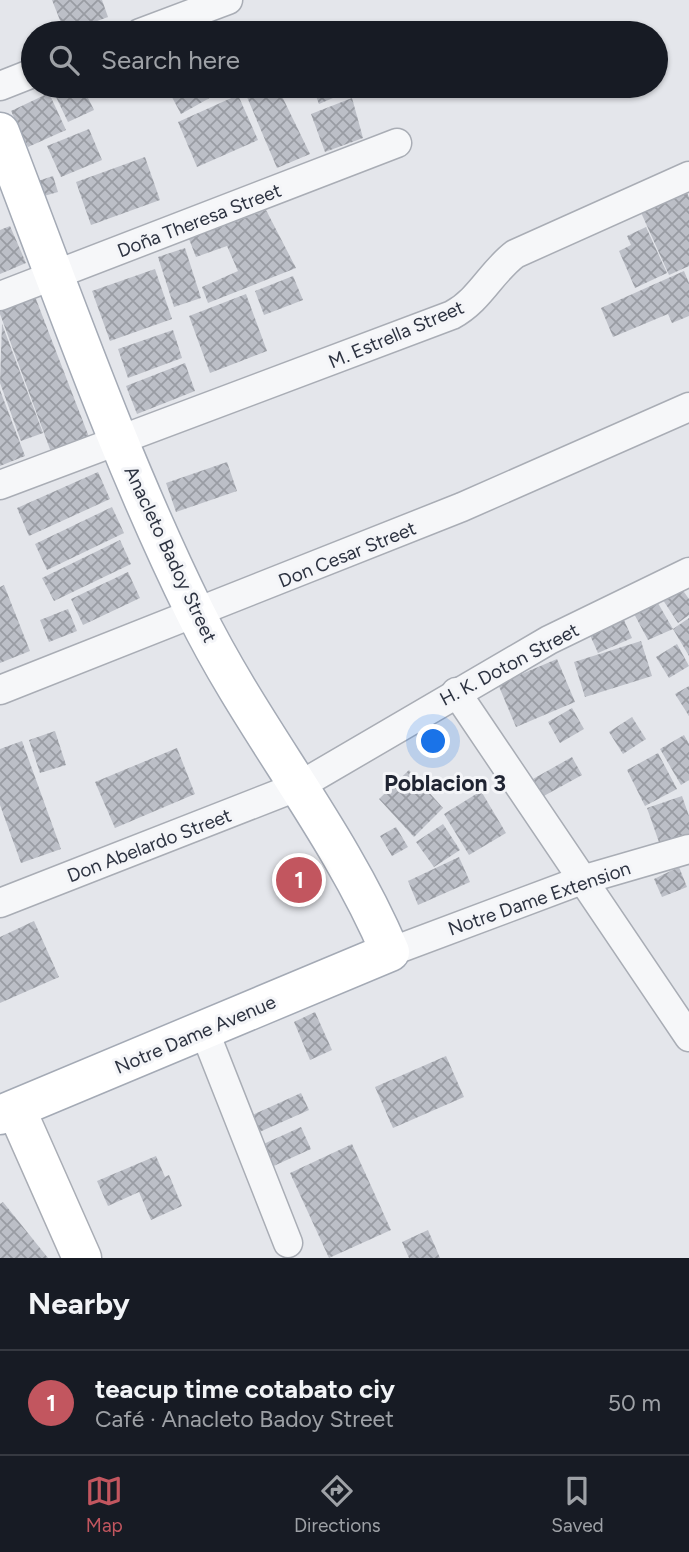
<!DOCTYPE html>
<html lang="en">
<head>
<meta charset="utf-8">
<style>
	:root { --surface:#171b24; --page:#242831; --text:#f1f3f6; --muted:#9ea1a6; --line:#363941; --accent:#c2565f }
	body { margin:0; font-family:Figtree,sans-serif; background:var(--page); color:var(--text) }
	.you { position:absolute; left:434px; top:742px; width:24px; height:24px; margin:-18px; border:5px solid #fff; border-radius:50%; background:#1a73e8; box-shadow:0 0 0 10px #1a73e833 }
	.badge { display:grid; place-items:center; width:46px; height:46px; border-radius:50%; background:var(--accent); color:#fff; font-size:23px; font-weight:700 }
	.pin { position:absolute; translate:-50% -50%; border:4px solid #fff; box-shadow:0 2px 7px #0006 }
	.list { margin:0; padding:0; list-style:none }
	h2 { display:flex; justify-content:space-between; align-items:center; height:91px; margin:0; padding:0 28px; font-size:30px }
	h2 small { font-size:23px; font-weight:400; color:var(--muted) }
	.list li { display:grid; grid-template-columns:46px 1fr auto; gap:21px; align-items:center; box-sizing:border-box; height:105px; padding:0 28px; border-top:2px solid var(--line) }
	.list b { display:block; font-size:26px; white-space:nowrap }
	.list p { margin:0; font-size:23px; white-space:nowrap; color:var(--muted) }
	.list em { font-size:23px; font-style:normal; color:var(--muted) }
	.icon { flex:none; width:38px; height:38px; fill:none; stroke:currentColor; stroke-width:2; stroke-linecap:round; stroke-linejoin:round }
	.map { position:relative; flex:none; width:689px; height:1258px; overflow:hidden }
	.search { position:absolute; background:var(--surface); box-shadow:0 2px 5px #0004; left:21px; right:21px; top:21px; height:77px; display:flex; align-items:center; gap:18px; box-sizing:border-box; padding:0 24px; border-radius:38px; color:var(--muted); font-size:26px }
	.sheet { height:196px; background:var(--surface) }
	nav { display:flex; justify-content:space-around; align-items:center; box-sizing:border-box; height:98px; border-top:2px solid var(--line); background:var(--surface); font-size:19px; color:var(--muted) }
	nav a { display:grid; justify-items:center; gap:4px }
	nav .on { color:var(--accent) }
	.map>svg:first-child { display:block }
</style>
</head>
<body>
<div class="map">
<svg width="689" height="1258" viewBox="0 0 689 1258">
	<defs>
		<pattern id="building-cross-hatch" width="8" height="8" patternUnits="userSpaceOnUse" patternTransform="scale(1.75)"><rect width="8" height="8" fill="#bcbfc7"/><path d="M0 0l8 8M0 8l8-8" fill="none" stroke="#999ca3"/></pattern>
	</defs>
	<rect width="100%" height="100%" fill="#e4e6eb"/>
	<g fill="url(#building-cross-hatch)">
		<path d="M52,0H102L108,17L65,33Z"/>
		<path d="M82,86L94,110L68,122L56,97Z"/>
		<path d="M166,86H231L181,114Z"/>
		<path d="M253,86H277L310,154L277,168L244,90Z"/>
		<path d="M312,86H344L347,92L319,104Z"/>
		<path d="M49,93L66,130L28,147L11,111Z"/>
		<path d="M238,95L258,140L197,167L178,122Z"/>
		<path d="M352,98L363,138L325,152L311,114Z"/>
		<path d="M89,129L102,160L61,177L47,146Z"/>
		<path d="M145,157L160,200L91,225L76,182Z"/>
		<path d="M53,176L58,192L44,196L38,181Z"/>
		<path d="M684,187L689,197V266L669,275L639,208Z"/>
		<path d="M266,210L296,268L208,303L202,287L238,271L227,246L196,257L189,239Z"/>
		<path d="M10,226L26,263L0,274V230Z"/>
		<path d="M646,227L667,273L635,288L619,251L631,245L627,236Z"/>
		<path d="M185,248L201,298L174,307L158,257Z"/>
		<path d="M155,269L172,319L110,341L92,291Z"/>
		<path d="M684,271L689,283V316L672,323L668,314L613,337L601,308Z"/>
		<path d="M293,276L303,300L264,315L255,291Z"/>
		<path d="M34,294L89,437L51,452L0,314V307Z"/>
		<path d="M246,294L267,351L210,373L189,316Z"/>
		<path d="M2,324L43,433L21,441L0,383Z"/>
		<path d="M173,330L182,358L128,378L118,349Z"/>
		<path d="M185,363L195,391L137,414L126,386Z"/>
		<path d="M0,390L25,456L0,466Z"/>
		<path d="M227,462L237,491L176,512L166,483Z"/>
		<path d="M98,472L110,499L29,536L17,508Z"/>
		<path d="M112,507L124,533L47,570L35,544Z"/>
		<path d="M120,540L131,564L54,601L42,578Z"/>
		<path d="M128,572L140,598L83,625L71,599Z"/>
		<path d="M4,585L30,651L0,663V587Z"/>
		<path d="M679,585L689,599V615L678,623L661,597Z"/>
		<path d="M655,598L673,629L689,618V656L673,629L648,640L632,610Z"/>
		<path d="M68,609L77,631L49,642L40,620Z"/>
		<path d="M623,618L632,638L598,653L589,633Z"/>
		<path d="M641,641L652,676L585,697L574,662Z"/>
		<path d="M677,644L689,666L669,678L656,657Z"/>
		<path d="M557,659L575,702L516,727L498,684Z"/>
		<path d="M689,686V716L675,694Z"/>
		<path d="M572,708L584,729L560,743L548,722Z"/>
		<path d="M632,717L646,739L623,754L609,732Z"/>
		<path d="M55,731L66,765L40,773L29,740Z"/>
		<path d="M684,735L689,744V780L681,785L660,749Z"/>
		<path d="M22,741L61,849L21,863L0,805V749Z"/>
		<path d="M177,748L195,794L115,828L95,782Z"/>
		<path d="M658,753L677,789L645,806L627,770Z"/>
		<path d="M572,757L582,775L542,797L533,779Z"/>
		<path d="M409,770L443,808L414,837L379,799Z"/>
		<path d="M481,791L506,833L469,855L444,814Z"/>
		<path d="M682,796L689,816V835L660,845L647,808Z"/>
		<path d="M443,824L460,850L434,867L416,842Z"/>
		<path d="M396,827L408,847L392,856L380,836Z"/>
		<path d="M459,857L470,882L418,905L408,881Z"/>
		<path d="M679,867L687,887L662,897L654,879Z"/>
		<path d="M34,921L59,977L0,1003V937Z"/>
		<path d="M315,1012L332,1050L310,1060L294,1022Z"/>
		<path d="M446,1056L464,1097L393,1128L375,1087Z"/>
		<path d="M301,1093L309,1110L255,1134L248,1117Z"/>
		<path d="M301,1127L311,1149L267,1169L257,1147Z"/>
		<path d="M352,1144L391,1230L329,1258L290,1173Z"/>
		<path d="M156,1156L165,1177L169,1175L182,1206L151,1220L139,1192L108,1206L97,1181Z"/>
		<path d="M3,1202L48,1258H0V1204Z"/>
		<path d="M428,1230L440,1258H409L402,1242Z"/>
	</g>
	<g fill="none" stroke-linecap="round" stroke-linejoin="round">
		<g stroke="#a9adb5" stroke-width="31">
			<g id="street">
				<path d="M140,33L228,0"/>
				<path d="M0,86L33,73"/>
				<path d="M0,296L397,143"/>
				<path d="M0,485L452,315C480,300 491,272 515,254L689,176"/>
				<path d="M0,690L462,507L689,407"/>
				<path d="M456,692L689,1037"/>
				<path d="M0,903L299,786L549,640L689,572"/>
				<path d="M390,952L582,880L689,849"/>
				<path d="M204,1030L288,1243"/>
			</g>
		</g>
		<g stroke="#a9adb5" stroke-width="41">
			<path id="secondary" d="M16,1109L82,1258"/>
		</g>
		<g stroke="#a4aab5" stroke-width="41">
			<path id="primary" d="M0,132C62,293 119,458 195,612C253,730 339,831 390,952L0,1115"/>
		</g>
		<use href="#street" stroke="#f6f7f9" stroke-width="28"/>
		<use href="#secondary" stroke="#fff" stroke-width="38"/>
		<use href="#primary" stroke="#fff" stroke-width="38"/>
	</g>
	<g text-anchor="middle" stroke-width="6" stroke-linejoin="round" paint-order="stroke">
		<g font-size="19" fill="#2d3341" stroke="#f4f5f8">
			<text transform="translate(199 220) rotate(-21)" y="7">Doña Theresa Street</text>
			<text transform="translate(396 334) rotate(-23)" y="7">M. Estrella Street</text>
			<text transform="translate(171 554) rotate(65)" y="7">Anacleto Badoy Street</text>
			<text transform="translate(347 554) rotate(-22)" y="7">Don Cesar Street</text>
			<text transform="translate(509 664) rotate(-28)" y="7">H. K. Doton Street</text>
			<text transform="translate(149 845) rotate(-21)" y="7">Don Abelardo Street</text>
			<text transform="translate(539 898) rotate(-19)" y="7">Notre Dame Extension</text>
			<text transform="translate(195 1034) rotate(-23)" y="7">Notre Dame Avenue</text>
		</g>
		<g font-size="23" font-weight="bold" fill="#1f2432" stroke="#f4f5f8">
			<text x="445" y="791">Poblacion 3</text>
		</g>
	</g>
</svg>
<div class="you"></div>
<div class="pin badge" style="left:299px;top:880px">1</div>
<div class="search"><svg class="icon" aria-label="search" viewBox="0 0 24 24"><circle cx="10" cy="10" r="6"/><path d="M15 15l6 6"/></svg>Search here</div>
</div>
<section class="sheet">
<h2>Nearby<small></small></h2>
<ul class="list">
<li><span class="badge">1</span><div><b>teacup time cotabato ciy</b><p>Café · Anacleto Badoy Street</p></div><em>50 m</em></li>
</ul>
</section>
<nav>
<a class="on"><svg class="icon" aria-label="map" viewBox="0 0 24 24"><path d="M3 6l6-2 6 2 6-2v14l-6 2-6-2-6 2zM9 4v14M15 6v14"/></svg>Map</a>
<a><svg class="icon" aria-label="directions" viewBox="0 0 24 24"><path d="M12 3l9 9-9 9-9-9zM9 14v-3h6M13 9l2 2-2 2"/></svg>Directions</a>
<a><svg class="icon" aria-label="saved" viewBox="0 0 24 24"><path d="M7 4h10v16l-5-4-5 4z"/></svg>Saved</a>
</nav>
</body>
</html>
